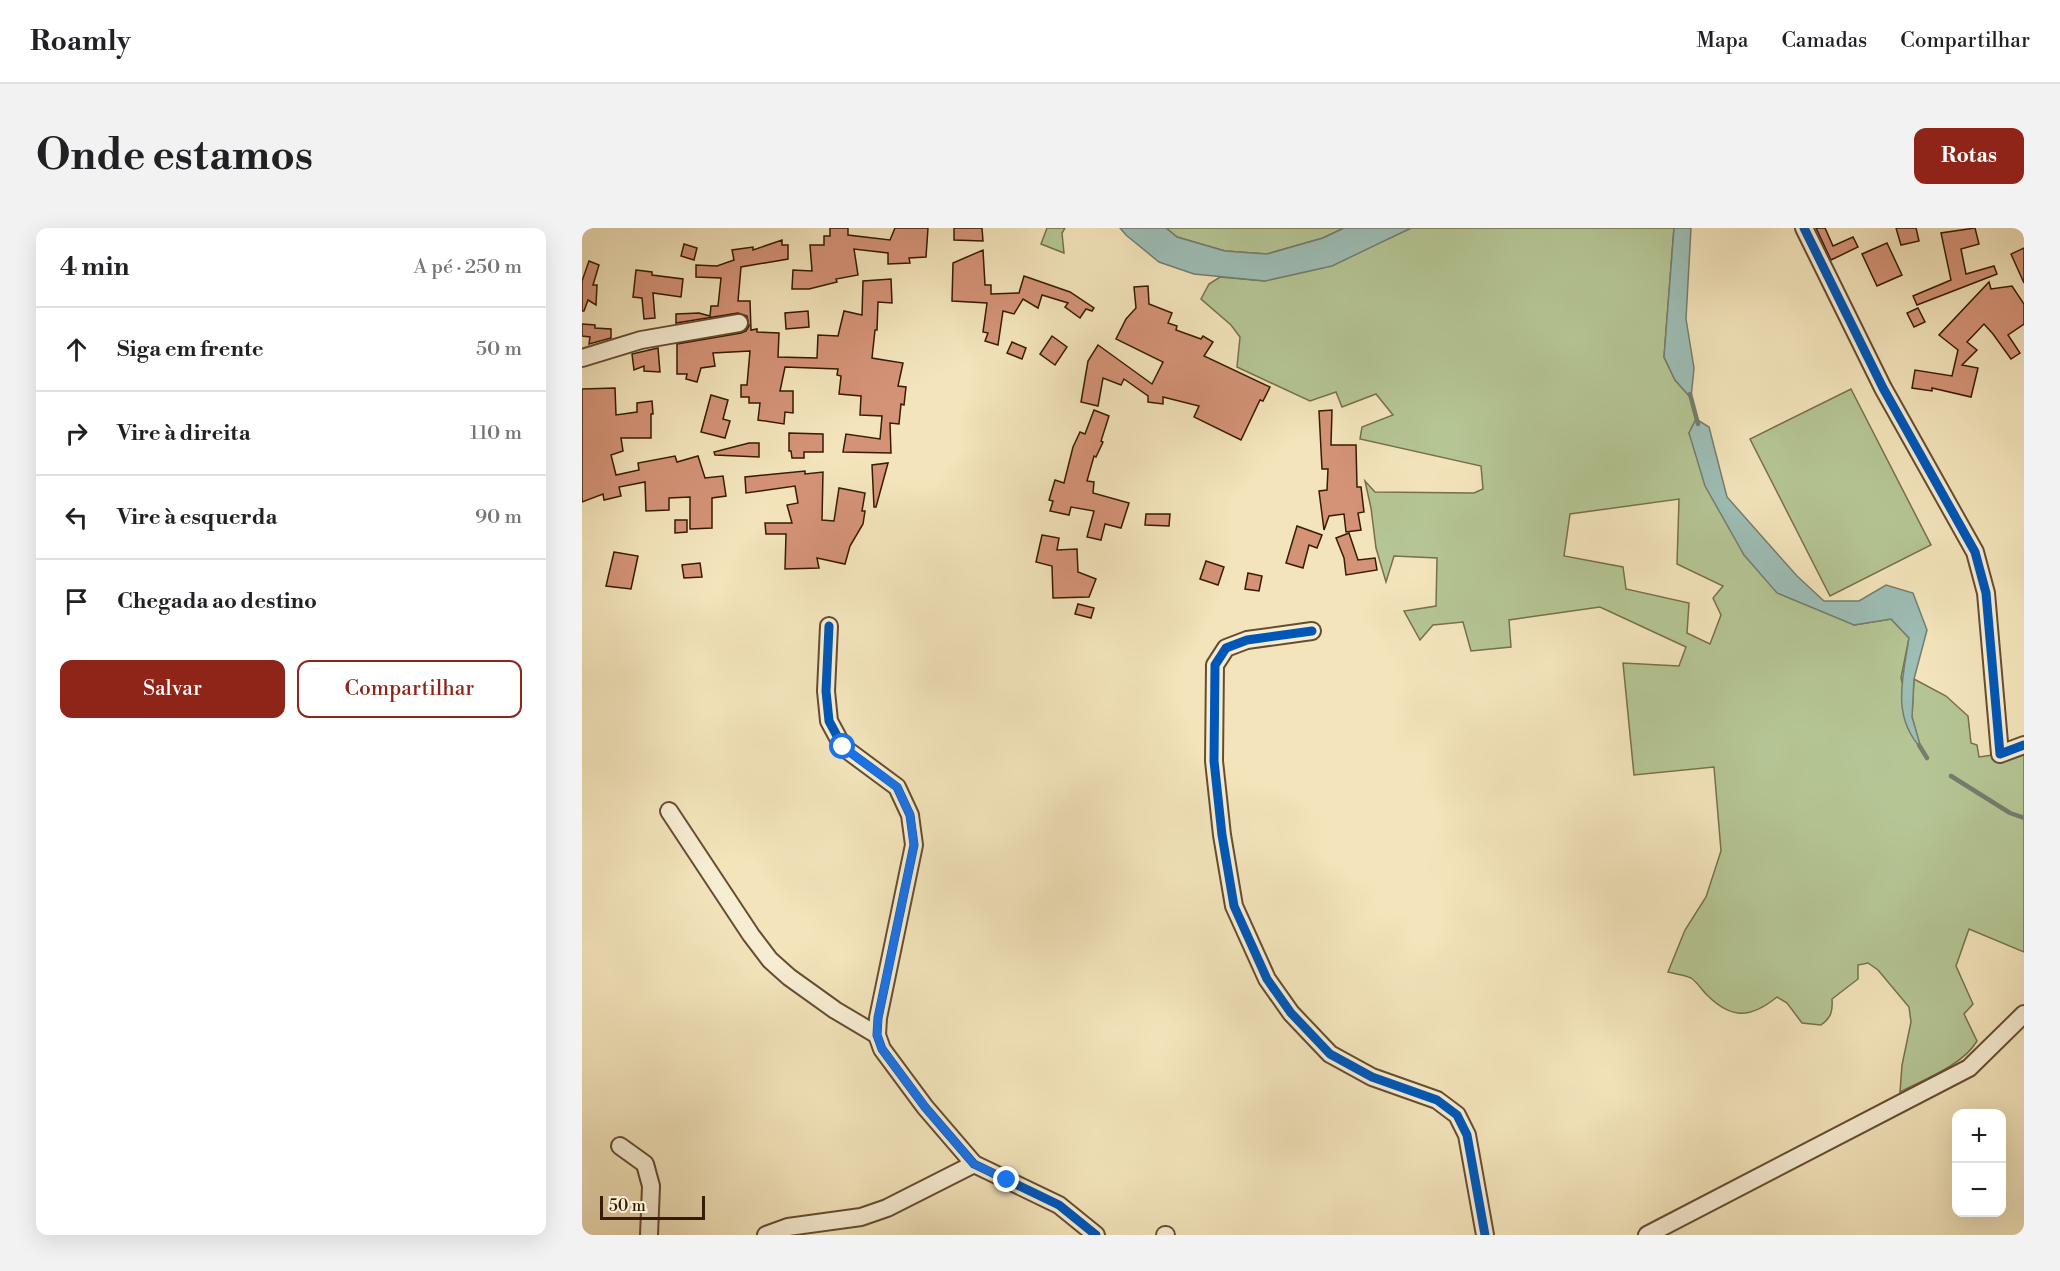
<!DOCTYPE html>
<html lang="pt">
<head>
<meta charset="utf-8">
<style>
	:root { --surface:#fff; --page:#f2f2f2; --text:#202124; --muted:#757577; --line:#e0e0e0; --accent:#8f2418 }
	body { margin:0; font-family:"Libre Bodoni",serif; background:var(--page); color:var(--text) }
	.controls { position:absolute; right:18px; bottom:18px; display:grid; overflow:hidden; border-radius:12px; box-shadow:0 6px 24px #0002 }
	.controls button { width:54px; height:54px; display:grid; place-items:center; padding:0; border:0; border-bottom:2px solid var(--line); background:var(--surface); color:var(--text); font:30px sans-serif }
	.scale { position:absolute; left:18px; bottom:15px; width:105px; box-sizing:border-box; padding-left:6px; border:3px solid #371b02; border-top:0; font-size:16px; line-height:21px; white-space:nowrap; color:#371b02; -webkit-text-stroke:4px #f7edd3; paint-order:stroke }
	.stop { position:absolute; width:18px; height:18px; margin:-14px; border:4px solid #1a73e8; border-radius:50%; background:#fff }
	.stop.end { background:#1a73e8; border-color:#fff; box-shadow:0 2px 6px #0008 }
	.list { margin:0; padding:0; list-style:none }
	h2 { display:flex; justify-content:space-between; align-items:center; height:78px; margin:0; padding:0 24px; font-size:26px }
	h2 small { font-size:20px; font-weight:400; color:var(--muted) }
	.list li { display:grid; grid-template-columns:39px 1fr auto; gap:18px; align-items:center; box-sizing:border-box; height:84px; padding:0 24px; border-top:2px solid var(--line) }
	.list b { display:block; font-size:22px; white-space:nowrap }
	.list em { font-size:20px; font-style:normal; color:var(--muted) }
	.actions { display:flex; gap:12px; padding:18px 24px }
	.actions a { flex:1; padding:14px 0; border:2px solid var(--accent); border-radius:12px; text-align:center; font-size:21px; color:var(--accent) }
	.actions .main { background:var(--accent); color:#fff }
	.icon { flex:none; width:33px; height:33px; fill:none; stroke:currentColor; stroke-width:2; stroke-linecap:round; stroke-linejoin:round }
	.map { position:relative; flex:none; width:1442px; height:1007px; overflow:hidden; border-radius:12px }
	header { display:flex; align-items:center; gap:36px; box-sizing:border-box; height:84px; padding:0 30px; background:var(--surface); border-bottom:2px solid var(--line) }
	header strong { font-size:28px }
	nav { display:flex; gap:33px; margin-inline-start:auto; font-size:21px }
	.intro { display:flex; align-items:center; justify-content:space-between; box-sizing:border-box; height:144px; padding:0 36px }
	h1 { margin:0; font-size:42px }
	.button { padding:15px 27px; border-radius:12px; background:var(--accent); color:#fff; font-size:21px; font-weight:700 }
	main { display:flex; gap:36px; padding:0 36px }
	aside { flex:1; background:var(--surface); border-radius:12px; box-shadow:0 6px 24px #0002 }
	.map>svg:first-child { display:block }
</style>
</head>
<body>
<header>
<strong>Roamly</strong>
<nav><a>Mapa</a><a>Camadas</a><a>Compartilhar</a></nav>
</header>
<div class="intro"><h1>Onde estamos</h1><a class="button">Rotas</a></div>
<main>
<aside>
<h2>4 min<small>A pé · 250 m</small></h2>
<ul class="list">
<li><svg class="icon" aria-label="ahead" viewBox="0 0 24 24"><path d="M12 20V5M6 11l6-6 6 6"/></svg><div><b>Siga em frente</b></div><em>50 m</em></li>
<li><svg class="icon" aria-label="right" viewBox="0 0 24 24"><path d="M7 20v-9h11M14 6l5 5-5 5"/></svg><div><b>Vire à direita</b></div><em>110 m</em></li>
<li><svg class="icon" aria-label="left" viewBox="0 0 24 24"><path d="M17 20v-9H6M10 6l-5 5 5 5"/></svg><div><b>Vire à esquerda</b></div><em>90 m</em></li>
<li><svg class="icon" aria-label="arrive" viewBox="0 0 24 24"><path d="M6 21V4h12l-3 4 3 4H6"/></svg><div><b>Chegada ao destino</b></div></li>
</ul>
<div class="actions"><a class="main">Salvar</a><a>Compartilhar</a></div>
</aside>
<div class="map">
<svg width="1442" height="1007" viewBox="0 0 1442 1007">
	<rect width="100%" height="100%" fill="#f3e4bb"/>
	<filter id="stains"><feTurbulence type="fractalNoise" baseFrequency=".00333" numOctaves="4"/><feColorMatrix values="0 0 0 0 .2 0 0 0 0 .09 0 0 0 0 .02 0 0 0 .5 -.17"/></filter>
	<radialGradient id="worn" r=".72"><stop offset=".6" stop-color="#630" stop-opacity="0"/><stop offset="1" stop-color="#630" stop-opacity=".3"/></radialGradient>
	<g fill="#b5c594" stroke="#76704b" stroke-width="1.5" fill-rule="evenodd">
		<path d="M465,0H483L480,5L482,25L459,16Z"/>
		<path d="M584,0H762L741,10L685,26L643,23L595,9Z"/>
		<path d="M829,0H1092L1082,129L1093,152L1109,170L1114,191L1107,205L1162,327L1272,397L1309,391L1327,410L1319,450L1338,519L1330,489L1332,451L1364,468L1386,488L1389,515L1395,517L1397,529L1418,526L1442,517V724L1387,701L1374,738L1391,776L1382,786L1395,813C1381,837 1343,851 1318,864L1320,837L1329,794L1327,779L1296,742L1286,735L1276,737V751L1250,771C1251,783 1249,790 1239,797L1220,795L1205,775L1195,769C1169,790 1150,792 1125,767C1120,762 1115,754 1109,750C1103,747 1093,746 1086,744L1103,702L1124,669L1139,623L1132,539L1052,547L1041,435L1097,438L1104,419L1018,379L927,392L929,419L889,423L881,394L851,397L838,412L822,383L854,378L855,330L812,328L804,354L794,320L789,280L783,253L793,264L892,265L901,261L899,238L778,211L780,199L811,187L794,166L760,179L754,164L728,173L655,139L658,109L649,97L619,71L627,56L638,49L683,53L810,9ZM1097,271L1095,336L1141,358L1131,370L1139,387L1128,416L1105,405L1107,375L1044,361L1041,339L982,328L988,286Z"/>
		<path d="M1269,161L1349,317L1248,368L1168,211Z"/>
	</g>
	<g fill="#9dbeb6" stroke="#747d6e" stroke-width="1.5">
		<path d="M538,0H584L595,9L643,23L685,26L741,10L762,0H829L750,38L683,53L612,46L577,34L544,7Z"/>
		<path d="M1092,0H1109L1104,91L1112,140L1109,170L1093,152L1082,129Z"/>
		<path d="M1114,191L1127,199L1145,269L1215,348L1242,373H1277L1304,357L1331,365L1345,402L1332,451L1330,489L1339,520C1309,488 1321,449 1327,410L1309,391L1272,397L1195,365L1162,327L1123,258L1107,205Z"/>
	</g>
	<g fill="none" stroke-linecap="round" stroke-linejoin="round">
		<g stroke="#747d6e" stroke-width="4.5">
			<path d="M1108,166L1116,196"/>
			<path d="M1337,517L1345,530"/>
			<path d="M1369,548L1428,585L1442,590"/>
		</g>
	</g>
	<g fill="#d49377" stroke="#371b02" stroke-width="1.5">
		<path d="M248,0H266V7L308,12L313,0H346L344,29L327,30L328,35L306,36V25L272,21L276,47L254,51L255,54L227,61H210L211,42L230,43L228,17H242V8H248Z"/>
		<path d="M372,0H400L401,13L372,12Z"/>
		<path d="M1234,0H1243L1251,18L1271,9L1276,19L1249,32Z"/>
		<path d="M1314,0H1334L1337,13L1319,17Z"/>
		<path d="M1393,0L1397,16L1379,21L1384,46L1412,38L1415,46L1335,77L1331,68L1369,52L1359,5Z"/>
		<path d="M200,12V17H206V31L159,39L156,73H168L169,102L175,101V104L197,105L196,129L235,130L236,107L256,108L262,83L280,87L281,53L309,51L310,75L296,74L295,102H293L290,130L321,135L316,158L324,159L322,177L319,176L317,196L308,195L309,225L261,224L264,206L298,211L300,188L278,187L279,168L257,166L259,148L255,147L256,141L203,139L198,163H211V185L203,184L202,196L176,192L178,175H167V169H159V157H165L168,123L131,125L133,138L119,140L115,154L104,151L105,146H95V116L159,105L164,103L167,98L165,88L156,85L94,95V86L117,85L128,88L129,78H136L139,50L114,49V37L135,38L152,32L150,22L171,19V22Z"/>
		<path d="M1305,15L1320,47L1295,58L1280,26Z"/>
		<path d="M102,16L115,20L112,32L99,28Z"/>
		<path d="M1442,20V55L1429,26Z"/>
		<path d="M401,22L403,57H409V66L437,65L442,48L488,64L512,80L510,83L504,81L498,90L483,79L486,75L460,67L456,80L441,71L432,86L421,83L416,117L403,113L406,105L401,104L405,75L370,73L371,35Z"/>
		<path d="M7,33L17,37L11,57H15L14,77L6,72L2,83H0V53Z"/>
		<path d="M54,42L70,44V47L101,51L99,69L71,65L73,90L62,91L60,70L51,69Z"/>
		<path d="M1407,54L1409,61L1430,58L1442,76V96L1426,107L1438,125L1429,131L1411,106L1402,96L1385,114L1395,122L1380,137L1396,140L1389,169L1350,160V163L1330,160L1333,142L1370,148L1376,122L1357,107Z"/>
		<path d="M566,58L567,76L590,85L586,95L595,98L594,102L619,111L621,108L631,114L622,128L688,159L681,173L678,172L659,212L612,189L617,178L581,169V176L566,174V168L542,151L539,157L521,150L516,178L499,174L506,133L516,117L570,156L581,134L534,111L544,91L554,80L552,59Z"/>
		<path d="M1336,80L1343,94L1332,99L1325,85Z"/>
		<path d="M226,83L227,99L204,101L203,85Z"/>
		<path d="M0,96L13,97V100L29,101V110L7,116L8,109L0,108Z"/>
		<path d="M470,108L485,119L473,137L458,126Z"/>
		<path d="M430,114L444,120L440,131L425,125Z"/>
		<path d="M76,120L78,144L62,143V138L52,142L50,126Z"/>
		<path d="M33,160L34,187L55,184V175L70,173L71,186H69V210H39L41,223L29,227L34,247L57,242L56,235L93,228L95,234L116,228L123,250L141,248L144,268L130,270V300L108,301V269L87,270V282L64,283L63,254L37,259L39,268L22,272L21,266L0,274V161Z"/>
		<path d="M129,167L146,172L141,191L148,193L143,210L119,204Z"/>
		<path d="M512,182L527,188L519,213L521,214L514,229L512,228L505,253L512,254L511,265L547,275L539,300L523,296L519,312L505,309L512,283L489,279L487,287L468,283L471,273L467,272L473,252L482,255L491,219L498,204L503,206Z"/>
		<path d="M750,182L749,217H774L775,259H779L782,284L776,285L779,302L764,304L762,286L747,288L742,302L737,263L745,262L746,241H740L737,183Z"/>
		<path d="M207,205L241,206V224H222V230H210L209,223H207Z"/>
		<path d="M167,215H177V229L133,227L132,224Z"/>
		<path d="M306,235L294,279H292L290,237Z"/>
		<path d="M223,243V246L241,244L240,292L252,293L257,260L283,265L280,283H283L281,296L268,318L263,336L235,330L237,340L203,341L204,306H184L183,295H210L205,277L216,275L213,258L164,265L163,249Z"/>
		<path d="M564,286H588L587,298L563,297Z"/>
		<path d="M93,292H105V304L93,305Z"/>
		<path d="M715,298L740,307L735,320L727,317L721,340L704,335Z"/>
		<path d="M767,305L776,332L793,330L795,342L764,347L762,330L754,310Z"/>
		<path d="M460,307L477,310L475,322L495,321L496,344L514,351L507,369L471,370L470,338L454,334Z"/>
		<path d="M32,324L56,328L49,361L24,358Z"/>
		<path d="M624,333L642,339L636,357L618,351Z"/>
		<path d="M118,335L120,349L102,350L100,337Z"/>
		<path d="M666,345L680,348L677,363L663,361Z"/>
		<path d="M496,376L512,380L509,390L493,386Z"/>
	</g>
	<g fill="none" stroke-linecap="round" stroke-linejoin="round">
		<g stroke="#664d30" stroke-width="20">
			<g id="minor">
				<path d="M1222,0L1301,160L1393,324L1404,365L1418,526L1442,517"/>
				<path d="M0,130L59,112L157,95"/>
				<path d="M247,398L244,463L247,493L261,519L315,559L328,587L332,617L296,790L295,807L300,821L343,879L392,936L477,977L514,1007"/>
				<path d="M730,403L665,412L644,420L633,437L632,533L640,607L652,678L685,751L709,785L748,826L790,849L855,872L875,887L885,907L903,1007"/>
				<path d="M87,583L169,707L188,732L207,749L253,782L295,807"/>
				<path d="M38,918L63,936L69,958L67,1007"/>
				<path d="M184,1007L206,999L279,989L305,980L392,936"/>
				<path d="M583,1007H584"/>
				<path d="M1065,1007L1387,840L1442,786"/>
			</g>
		</g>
		<use href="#minor" stroke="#f7edd3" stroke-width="16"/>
		<g stroke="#f7edd3" stroke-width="13">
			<g id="cycleway">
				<path d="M1222,0L1301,160L1393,324L1404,365L1418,526L1442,517"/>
				<path d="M247,398L244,463L247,493L261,519L315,559L328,587L332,617L296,790L295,807L300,821L343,879L392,936L477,977L514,1007"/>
				<path d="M730,403L665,412L644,420L633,437L632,533L640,607L652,678L685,751L709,785L748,826L790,849L855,872L875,887L885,907L903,1007"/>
			</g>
		</g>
		<use href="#cycleway" stroke="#0057b8" stroke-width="9"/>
	</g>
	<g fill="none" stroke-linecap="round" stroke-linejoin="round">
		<path stroke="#1a73e8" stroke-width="8" d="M261,519L315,559L328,587L332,617L296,790L295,807L300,821L343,879L392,936L425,952"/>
	</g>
	<rect width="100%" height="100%" filter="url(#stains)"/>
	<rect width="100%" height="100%" fill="url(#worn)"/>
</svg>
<div class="controls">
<button>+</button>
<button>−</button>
</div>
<div class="scale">50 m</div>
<div class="stop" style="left:261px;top:519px"></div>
<div class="stop end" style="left:425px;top:952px"></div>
</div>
</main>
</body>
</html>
